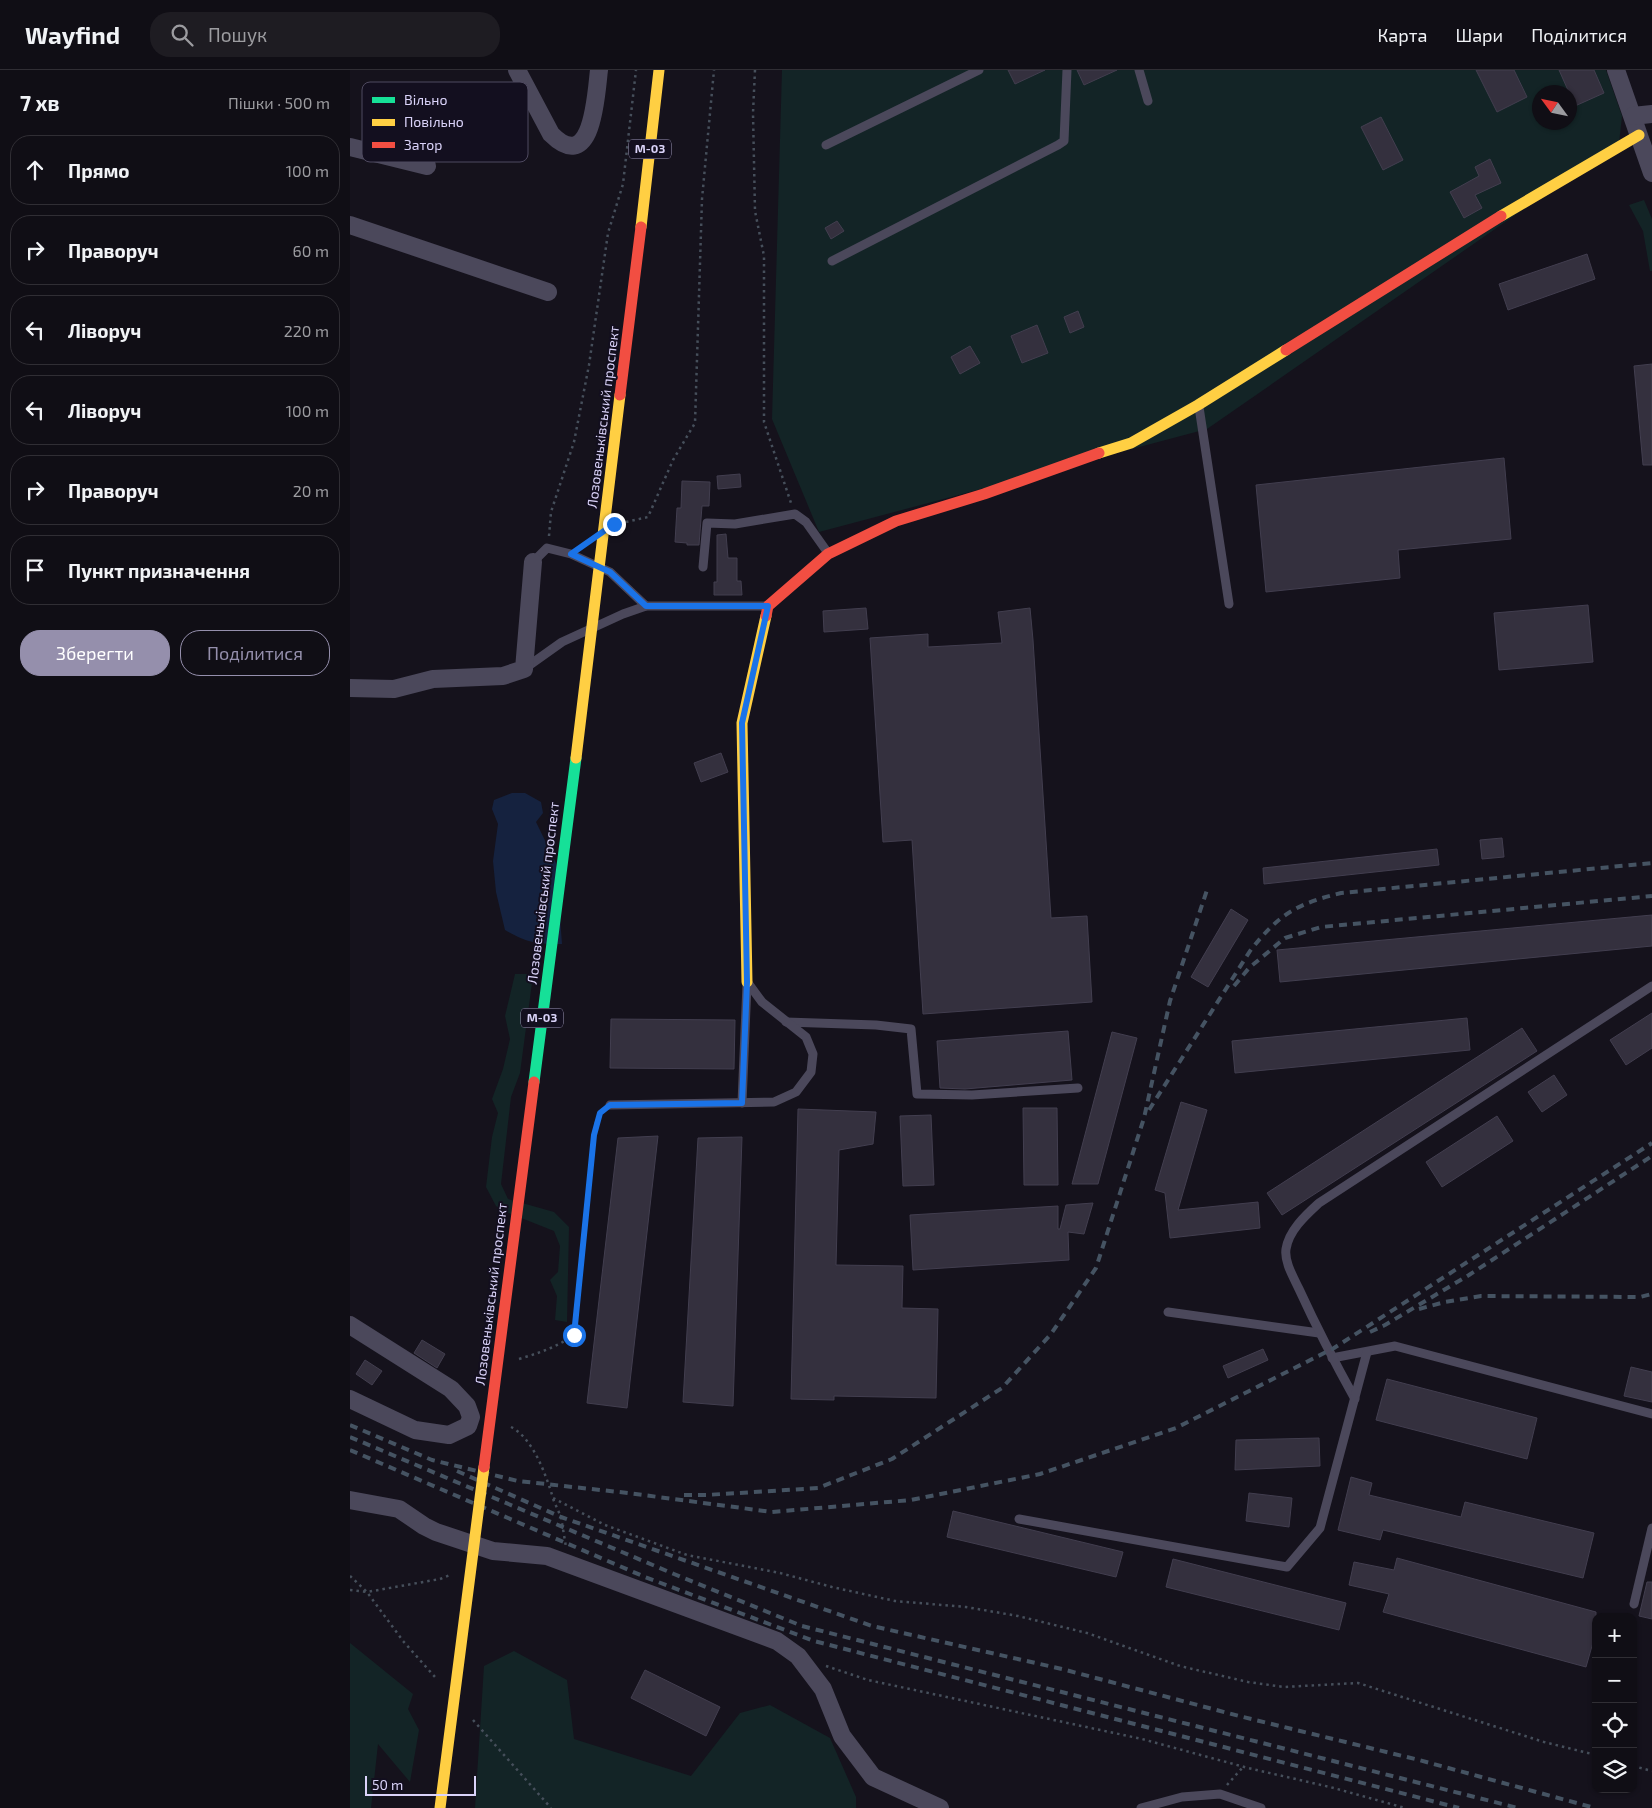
<!DOCTYPE html>
<html lang="uk">
<head>
<meta charset="utf-8">
<style>
	:root { --surface:#100e15; --page:#1e1c22; --text:#f1f3f6; --muted:#9c9ca0; --line:#302e34; --accent:#958fac }
	body { margin:0; font-family:"Exo 2",sans-serif; background:var(--page); color:var(--text) }
	.controls { position:absolute; right:15px; bottom:15px; display:grid; overflow:hidden; border-radius:10px; box-shadow:0 1px 4px #0004 }
	.controls button { width:45px; height:45px; display:grid; place-items:center; padding:0; border:0; border-bottom:1px solid var(--line); background:var(--surface); color:var(--text); font:25px sans-serif }
	.compass { position:absolute; left:1182px; top:15px; width:45px; height:45px; border-radius:50%; background:var(--surface); box-shadow:0 1px 4px #0004; rotate:303deg }
	.scale { position:absolute; left:15px; bottom:12px; width:111px; box-sizing:border-box; padding-left:5px; border:2px solid #dad3f9; border-top:0; font-size:14px; line-height:18px; white-space:nowrap; color:#dad3f9; -webkit-text-stroke:4px #130f1f; paint-order:stroke }
	.stop { position:absolute; width:15px; height:15px; margin:-11px; border:4px solid #1a73e8; border-radius:50%; background:#fff }
	.stop.end { background:#1a73e8; border-color:#fff; box-shadow:0 1px 5px #0008 }
	.list { margin:0; padding:0; list-style:none }
	h2 { display:flex; justify-content:space-between; align-items:center; height:65px; margin:0; padding:0 20px; font-size:21px }
	h2 small { font-size:16px; font-weight:400; color:var(--muted) }
	.list li { display:grid; grid-template-columns:32px 1fr auto; gap:15px; align-items:center; box-sizing:border-box; height:70px; margin:0 10px 10px; padding:0 10px; border:1px solid var(--line); border-radius:20px }
	.list b { display:block; font-size:19px; white-space:nowrap }
	.list em { font-size:16px; font-style:normal; color:var(--muted) }
	.actions { display:flex; gap:10px; padding:15px 20px }
	.actions a { flex:1; padding:11px 0; border:1px solid var(--accent); border-radius:20px; text-align:center; font-size:18px; color:var(--accent) }
	.actions .main { background:var(--accent); color:#fff }
	.icon { flex:none; width:28px; height:28px; fill:none; stroke:currentColor; stroke-width:2; stroke-linecap:round; stroke-linejoin:round }
	.map { position:relative; flex:none; width:1302px; height:1738px; overflow:hidden }
	header { display:flex; align-items:center; gap:30px; box-sizing:border-box; height:70px; padding:0 25px; background:var(--surface); border-bottom:1px solid var(--line) }
	header strong { font-size:24px }
	nav { display:flex; gap:28px; margin-inline-start:auto; font-size:18px }
	.search { width:350px; height:45px; background:var(--page); display:flex; align-items:center; gap:12px; box-sizing:border-box; padding:0 18px; border-radius:20px; color:var(--muted); font-size:19px }
	main { display:flex }
	aside { flex:1; background:var(--surface) }
	.map>svg:first-child { display:block }
</style>
</head>
<body>
<header>
<strong>Wayfind</strong>
<div class="search"><svg class="icon" aria-label="search" viewBox="0 0 24 24"><circle cx="10" cy="10" r="6"/><path d="M15 15l6 6"/></svg>Пошук</div>
<nav><a>Карта</a><a>Шари</a><a>Поділитися</a></nav>
</header>
<main>
<aside>
<h2>7 хв<small>Пішки · 500 m</small></h2>
<ul class="list">
<li><svg class="icon" aria-label="ahead" viewBox="0 0 24 24"><path d="M12 20V5M6 11l6-6 6 6"/></svg><div><b>Прямо</b></div><em>100 m</em></li>
<li><svg class="icon" aria-label="right" viewBox="0 0 24 24"><path d="M7 20v-9h11M14 6l5 5-5 5"/></svg><div><b>Праворуч</b></div><em>60 m</em></li>
<li><svg class="icon" aria-label="left" viewBox="0 0 24 24"><path d="M17 20v-9H6M10 6l-5 5 5 5"/></svg><div><b>Ліворуч</b></div><em>220 m</em></li>
<li><svg class="icon" aria-label="left" viewBox="0 0 24 24"><path d="M17 20v-9H6M10 6l-5 5 5 5"/></svg><div><b>Ліворуч</b></div><em>100 m</em></li>
<li><svg class="icon" aria-label="right" viewBox="0 0 24 24"><path d="M7 20v-9h11M14 6l5 5-5 5"/></svg><div><b>Праворуч</b></div><em>20 m</em></li>
<li><svg class="icon" aria-label="arrive" viewBox="0 0 24 24"><path d="M6 21V4h12l-3 4 3 4H6"/></svg><div><b>Пункт призначення</b></div></li>
</ul>
<div class="actions"><a class="main">Зберегти</a><a>Поділитися</a></div>
</aside>
<div class="map">
<svg width="1302" height="1738" viewBox="0 0 1302 1738">
	<rect width="100%" height="100%" fill="#15121c"/>
	<g fill="#132426" fill-rule="evenodd">
		<path d="M432,0H1256L1272,46L1269,73L857,359L469,462L422,349ZM1190,22H1220V52H1190Z"/>
		<path d="M1294,130L1302,149V201H1300L1293,161L1279,135Z"/>
		<path d="M165,904H178L182,913L170,1003L161,1027L151,1114L158,1129L204,1142L219,1157L217,1252L205,1250L207,1226L200,1210L208,1202L210,1176L204,1161L151,1140L146,1136L136,1117L142,1067L148,1043L142,1029L153,999L160,969L155,946Z"/>
		<path d="M0,1573L63,1624L58,1639L69,1660L60,1712L28,1674L21,1738H0Z"/>
		<path d="M164,1581L217,1610L224,1669L341,1706L390,1643L420,1635L480,1668L506,1727V1738H125L134,1596Z"/>
	</g>
	<path fill="#15223f" d="M162,723H175L191,732L193,743L186,752L206,793L212,874C187,874 178,873 155,860L146,822L143,791L148,754L142,739L144,730Z"/>
	<g fill="#34303e" stroke="#423e4f">
		<path d="M658,0H695L665,14Z"/>
		<path d="M727,0H767L734,15Z"/>
		<path d="M1126,0H1164L1177,27L1147,42Z"/>
		<path d="M1209,0H1244L1254,23L1225,36Z"/>
		<path d="M1031,47L1053,90L1033,100L1011,57Z"/>
		<path d="M1140,89L1151,113L1125,125L1132,138L1114,148L1100,122L1129,106L1125,97Z"/>
		<path d="M487,151L494,161L481,169L475,158Z"/>
		<path d="M1237,184L1245,209L1158,240L1149,214Z"/>
		<path d="M728,241L734,257L720,263L714,247Z"/>
		<path d="M687,255L698,283L672,293L661,266Z"/>
		<path d="M620,276L630,293L610,304L601,287Z"/>
		<path d="M1302,294V395H1293L1284,296Z"/>
		<path d="M1154,388L1161,469L1048,480L1050,508L916,522L906,415Z"/>
		<path d="M390,404L391,417L368,419L367,406Z"/>
		<path d="M332,411L360,412L359,436H352L349,475H337V473L325,472L327,438H331Z"/>
		<path d="M376,464L378,488H387V511H391L392,525H364V512H367V465Z"/>
		<path d="M1238,535L1243,592L1149,600L1144,543Z"/>
		<path d="M516,538L518,559L474,562L473,541Z"/>
		<path d="M680,538L683,570L701,848L737,846L742,932L573,944L562,770L533,772L520,568L578,564V577L652,573L648,542Z"/>
		<path d="M371,683L378,702L351,712L344,693Z"/>
		<path d="M1152,768L1154,787L1132,789L1130,770Z"/>
		<path d="M1087,779L1089,795L914,814L913,798Z"/>
		<path d="M881,839L898,850L858,917L841,907Z"/>
		<path d="M1302,845V876L930,912L927,880Z"/>
		<path d="M1302,943V978L1276,995L1260,970Z"/>
		<path d="M1117,948L1120,980L885,1003L882,971Z"/>
		<path d="M261,949L385,950L384,999L260,998Z"/>
		<path d="M1172,958L1187,981L932,1145L917,1123Z"/>
		<path d="M718,961L722,1010L615,1019L590,1018L587,971Z"/>
		<path d="M762,962L787,968L748,1114H722Z"/>
		<path d="M1204,1005L1217,1025L1192,1042L1178,1022Z"/>
		<path d="M831,1032L857,1040L828,1140L908,1132L910,1158L820,1168L815,1123L805,1120Z"/>
		<path d="M673,1038H707L708,1115H674Z"/>
		<path d="M448,1039L526,1042L523,1074L489,1080L486,1195L553,1196L552,1238L588,1239L586,1328L484,1326V1330L441,1329Z"/>
		<path d="M581,1045L584,1115L553,1116L550,1046Z"/>
		<path d="M1147,1046L1163,1071L1092,1117L1076,1092Z"/>
		<path d="M308,1066L277,1338L237,1333L268,1068Z"/>
		<path d="M392,1067L383,1336L333,1332L348,1068Z"/>
		<path d="M743,1133L734,1164L718,1162L719,1190L563,1200L560,1145L708,1136V1159H710L716,1135Z"/>
		<path d="M72,1270L95,1284L87,1298L64,1283Z"/>
		<path d="M913,1279L918,1290L878,1308L873,1296Z"/>
		<path d="M15,1290L32,1301L22,1315L6,1304Z"/>
		<path d="M1281,1297L1302,1302V1332L1274,1326Z"/>
		<path d="M1037,1309L1187,1348L1177,1389L1026,1350Z"/>
		<path d="M969,1368L970,1396L885,1400L886,1370Z"/>
		<path d="M1001,1407L1022,1413L1019,1425L1111,1447L1115,1432L1244,1463L1233,1508L1033,1460L1030,1470L988,1460Z"/>
		<path d="M899,1423L942,1428L939,1457L896,1451Z"/>
		<path d="M603,1441L773,1482L766,1507L597,1467Z"/>
		<path d="M1047,1488L1246,1542V1562L1236,1597L1033,1542L1039,1524L999,1515L1004,1492L1044,1500Z"/>
		<path d="M823,1489L996,1533L989,1560L816,1517Z"/>
		<path d="M1297,1512H1302V1549L1289,1546Z"/>
		<path d="M295,1600L370,1637L356,1666L281,1628Z"/>
	</g>
	<g fill="none" stroke-linecap="round" stroke-linejoin="round">
		<g stroke="#464f5b" stroke-width="2.5" stroke-dasharray="2.5 4" stroke-linecap="butt">
			<path d="M405,0L403,43L405,141L414,186V352L441,433"/>
			<path d="M276,452L298,447L323,390L345,353L352,129L364,0"/>
			<path d="M199,466L201,442L224,372L239,295L258,163L273,114L286,0"/>
			<path d="M169,1289C189,1283 207,1277 224,1265L243,1065L246,1052L251,1041"/>
			<path d="M161,1357C183,1368 196,1405 203,1428L255,1455L337,1485L430,1503L482,1517L545,1531L616,1537L668,1546L737,1563L830,1596L898,1612L934,1617L1008,1613L1194,1672L1246,1685"/>
			<path d="M203,1429L211,1447L216,1477"/>
			<path d="M0,1506L17,1522L90,1509L100,1505"/>
			<path d="M0,1520L17,1522L53,1571L85,1607"/>
			<path d="M476,1596L518,1610L792,1669L898,1698L980,1717L1055,1738"/>
			<path d="M123,1650L201,1738"/>
			<path d="M1283,1696L1302,1701"/>
			<path d="M877,1715L893,1697"/>
		</g>
		<g stroke="#4b485b" stroke-width="9">
			<path d="M789,0L798,31"/>
			<path d="M476,75L629,0"/>
			<path d="M482,191L708,75L714,71L717,0"/>
			<path d="M849,337L879,534"/>
			<path d="M183,492L197,478L221,484L260,502L296,536"/>
			<path d="M353,497L357,453L385,454L445,444L456,452L478,483"/>
			<path d="M174,599L212,572L273,544L296,536H417"/>
			<path d="M436,952L526,955L561,959L567,1024L622,1025L728,1018"/>
			<path d="M392,1033L397,914"/>
			<path d="M260,1035L424,1032L446,1022L461,1002L463,984L456,967L412,932L398,913"/>
			<path d="M818,1242L969,1263"/>
			<path d="M982,1288L1045,1276L1302,1344"/>
			<path d="M1005,1329C985,1293 966,1256 949,1219C944,1208 934,1192 936,1179C939,1160 956,1145 969,1133L1302,916"/>
			<path d="M669,1449L937,1497L970,1458L1017,1282"/>
			<path d="M1284,1534L1302,1458"/>
			<path d="M791,1738L832,1727L870,1724L911,1738"/>
		</g>
		<g stroke="#4b485b" stroke-width="18">
			<path d="M167,0L201,64C243,106 246,24 249,0"/>
			<path d="M1266,0L1302,103"/>
			<path d="M1283,46L1302,44"/>
			<path d="M0,77L77,96"/>
			<path d="M0,155L198,222"/>
			<path d="M0,618L44,619L83,609L153,606L174,599L183,492"/>
			<path d="M0,1255L101,1319L117,1336L121,1347L118,1356L99,1365L65,1360L0,1329"/>
			<path d="M0,1430L49,1439L74,1456L86,1462L143,1481L197,1486L427,1571L448,1586L473,1619L492,1666L523,1707L590,1738"/>
		</g>
		<g stroke="#ffcf43" stroke-width="11">
			<path d="M1151,146L1289,65"/>
			<path d="M291,157L309,0"/>
			<path d="M749,383L781,373L848,335L936,280"/>
			<path d="M397,912L392,653L416,546"/>
		</g>
		<g stroke="#f24e42" stroke-width="11">
			<path d="M936,280L1151,146"/>
			<path d="M416,546L418,536L478,484L546,451L634,424L749,383"/>
		</g>
		<g stroke="#455362" stroke-width="4" stroke-dasharray="8 6" stroke-linecap="butt">
			<path d="M884,916L899,898L935,868L971,857L1302,826"/>
			<path d="M799,1040L900,881C929,844 946,834 991,823L1302,793"/>
			<path d="M1069,1239L1095,1232L1131,1226L1290,1227L1302,1224"/>
			<path d="M1020,1262L1035,1255L1119,1205L1302,1086"/>
			<path d="M0,1355L82,1390L168,1411L278,1423L422,1442L561,1430L690,1404L826,1358L984,1278L1302,1073"/>
			<path d="M0,1367L324,1504L452,1556L1168,1738"/>
			<path d="M0,1380L295,1507L464,1571L1109,1738"/>
			<path d="M107,1401L211,1447L522,1556L712,1599L889,1646L1069,1690L1245,1738"/>
			<path d="M334,1425H356L468,1418L542,1389L652,1318L701,1264L746,1198L794,1048L820,931L858,817"/>
		</g>
		<path stroke="#16e098" stroke-width="11" d="M184,1012L226,688"/>
		<g stroke="#ffcf43" stroke-width="11">
			<path d="M226,688L270,325"/>
			<path d="M90,1738L134,1397"/>
		</g>
		<g stroke="#f24e42" stroke-width="11">
			<path d="M270,325L291,157"/>
			<path d="M134,1397L184,1012"/>
		</g>
	</g>
	<g fill="none" stroke-linecap="round" stroke-linejoin="round">
		<path stroke="#1a73e8" stroke-width="6" d="M224,1265L244,1065L250,1043L260,1035L392,1033L397,912L392,653L418,536H296L260,502L221,484L264,454"/>
	</g>
	<g text-anchor="middle" stroke-width="4" stroke-linejoin="round" paint-order="stroke">
		<g fill="#130f1f" stroke="#9e98b8" stroke-width="1">
			<rect x="279" y="69.5" width="42" height="19" rx="4"/>
			<rect x="171" y="938.5" width="42" height="19" rx="4"/>
		</g>
		<g font-size="12" font-weight="bold" fill="#dad3f9">
			<text x="300" y="83">М-03</text>
			<text x="192" y="952">М-03</text>
		</g>
		<g font-size="14" fill="#dad3f9" stroke="#130f1f">
			<text transform="translate(253 347) rotate(-83)" y="5">Лозовеньківський проспект</text>
			<text transform="translate(193 823) rotate(-83)" y="5">Лозовеньківський проспект</text>
			<text transform="translate(141 1224) rotate(-83)" y="5">Лозовеньківський проспект</text>
		</g>
	</g>
	<rect x="12" y="12" width="166" height="80" rx="8" fill="#130f1f" stroke="#4f4a60" stroke-width="1"/>
	<rect x="22" y="27" width="23" height="6" fill="#16e098"/>
	<rect x="22" y="49" width="23" height="7" fill="#ffcf43"/>
	<rect x="22" y="72" width="23" height="6" fill="#f24e42"/>
	<g font-size="14" fill="#dad3f9">
		<text x="54" y="35">Вільно</text>
		<text x="54" y="57">Повільно</text>
		<text x="54" y="80">Затор</text>
	</g>
</svg>
<div class="controls">
<button>+</button>
<button>−</button>
<button><svg class="icon" aria-label="locate" viewBox="0 0 24 24"><circle cx="12" cy="12" r="6"/><path d="M12 2v4M12 18v4M2 12h4M18 12h4"/></svg></button>
<button><svg class="icon" aria-label="layers" viewBox="0 0 24 24"><path d="M12 4l9 5-9 5-9-5zM3 14l9 5 9-5"/></svg></button>
</div>
<svg class="compass" viewBox="-18 -18 36 36"><path d="M0-13l5 13h-10z" fill="#e53935"/><path d="M0 13l5-13h-10z" fill="#9c9ca0"/></svg>
<div class="scale">50 m</div>
<div class="stop" style="left:224px;top:1265px"></div>
<div class="stop end" style="left:264px;top:454px"></div>
</div>
</main>
</body>
</html>
